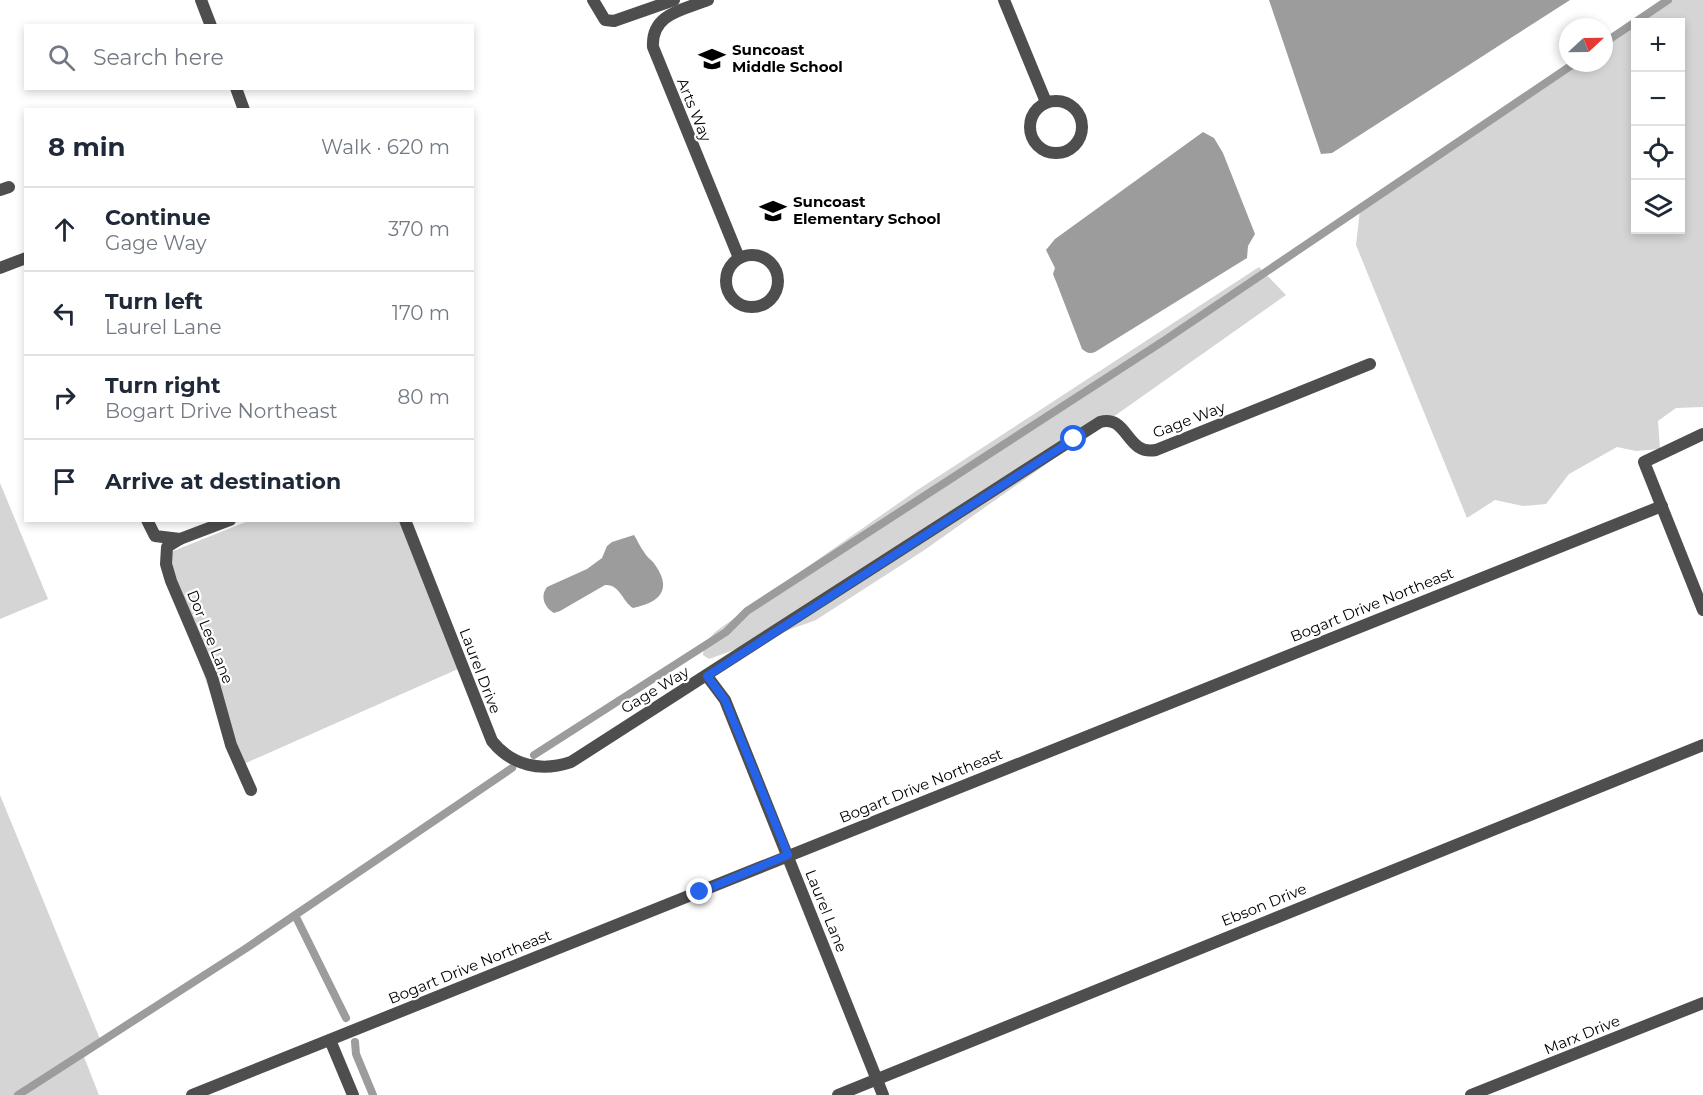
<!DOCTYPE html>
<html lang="en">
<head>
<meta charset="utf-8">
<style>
	:root { --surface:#fff; --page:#f6f6f7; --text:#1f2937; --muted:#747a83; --line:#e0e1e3 }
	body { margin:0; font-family:Montserrat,sans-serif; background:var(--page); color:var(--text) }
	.controls { position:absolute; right:18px; top:18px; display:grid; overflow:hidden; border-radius:0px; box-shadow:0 3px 9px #0003 }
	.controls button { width:54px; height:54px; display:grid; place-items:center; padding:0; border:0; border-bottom:2px solid var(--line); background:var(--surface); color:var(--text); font:30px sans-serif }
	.compass { position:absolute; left:1559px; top:18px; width:54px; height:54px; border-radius:50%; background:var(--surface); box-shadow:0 3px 9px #0003; rotate:68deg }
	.stop { position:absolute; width:18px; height:18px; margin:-14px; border:4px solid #2563eb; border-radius:50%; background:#fff }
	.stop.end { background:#2563eb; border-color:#fff; box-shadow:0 2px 6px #0008 }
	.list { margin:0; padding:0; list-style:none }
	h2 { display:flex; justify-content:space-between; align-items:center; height:78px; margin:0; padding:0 24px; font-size:26px }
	h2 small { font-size:20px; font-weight:400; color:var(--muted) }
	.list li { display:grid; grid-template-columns:39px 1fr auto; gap:18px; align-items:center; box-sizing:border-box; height:84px; padding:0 24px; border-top:2px solid var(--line) }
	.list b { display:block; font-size:22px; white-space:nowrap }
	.list p { margin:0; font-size:20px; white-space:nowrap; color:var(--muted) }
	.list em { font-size:20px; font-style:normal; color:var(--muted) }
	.icon { flex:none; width:33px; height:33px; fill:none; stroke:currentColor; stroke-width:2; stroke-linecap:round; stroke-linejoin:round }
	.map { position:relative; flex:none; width:1703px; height:1095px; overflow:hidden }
	.search { position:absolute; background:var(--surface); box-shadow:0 3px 9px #0003; left:24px; top:24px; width:450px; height:66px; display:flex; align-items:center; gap:15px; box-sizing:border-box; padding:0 21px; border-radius:0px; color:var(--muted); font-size:22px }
	.panel { position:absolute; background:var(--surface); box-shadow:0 3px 9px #0003; left:24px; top:108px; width:450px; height:414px; border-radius:0px }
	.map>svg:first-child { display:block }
</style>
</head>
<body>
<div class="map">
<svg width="1703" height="1095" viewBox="0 0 1703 1095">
	<rect width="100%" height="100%" fill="#fff"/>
	<g fill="#d5d5d5">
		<path d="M1672,0H1703V407L1676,408L1658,421L1660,449L1636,451L1617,447L1569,474L1546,504L1523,506L1495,500L1467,518L1356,245L1360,209L1578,63H1604V46L1635,25L1636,230H1680V22H1639Z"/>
		<path d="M1259,267L1286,295L923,551L816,620L709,659L703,655L704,645L715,632L757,602L916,491Z"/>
		<path d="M0,483L48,599L0,619Z"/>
		<path d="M248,521H400L458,669L237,767L161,556Z"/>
		<path d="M0,795L102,1044L84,1057L99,1095H0Z"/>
	</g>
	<g fill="#9c9c9c">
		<path d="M1269,0H1570L1332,153L1321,154Z"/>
		<path d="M1203,132L1214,138L1223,153L1255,234L1248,246L1247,258L1095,352C1089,354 1087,353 1082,349L1057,284L1053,274L1055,268L1046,250L1055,239Z"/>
		<path d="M634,535C638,541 640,547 644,552C646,556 650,559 653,562C673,588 662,602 633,608C622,601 620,584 605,585L560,611L554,613C544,607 540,596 547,587L587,569L602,558L607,546L612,542Z"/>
	</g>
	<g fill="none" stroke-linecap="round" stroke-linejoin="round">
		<g stroke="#9c9c9c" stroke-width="8">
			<path d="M1604,43L1668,0"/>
			<path d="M534,755L726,632L747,611L1165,340L1575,63"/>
			<path d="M295,915L346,1018"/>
			<path d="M355,1042L356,1054L373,1095"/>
			<path d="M18,1095L245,949L512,768"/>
		</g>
		<g stroke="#4e4e4e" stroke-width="12">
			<path d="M201,0L211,26"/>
			<path d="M593,0L605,20L614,21L674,0"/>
			<path d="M708,0C682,10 651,14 653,47L739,258"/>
			<path d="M1004,0L1046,102"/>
			<path d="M236,88L244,110"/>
			<circle cx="1056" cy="127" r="26"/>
			<path d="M0,190L9,187"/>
			<circle cx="752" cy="281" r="26"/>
			<path d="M0,268L26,258"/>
			<path d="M1703,434L1644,462L1703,610"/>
			<path d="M147,520L155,536L180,539"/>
			<path d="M230,520L180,539L167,547L166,564L171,581L212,677L231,745L251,790"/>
			<path d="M405,520L492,741C512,766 541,772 571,762L1100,422C1128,414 1126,456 1156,450L1370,364"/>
			<path d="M707,676L725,700L883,1095"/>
			<path d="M330,1040L353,1095"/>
			<path d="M192,1095L1662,506"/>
			<path d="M838,1095L1703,745"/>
			<path d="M1471,1095L1703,1003"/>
		</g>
	</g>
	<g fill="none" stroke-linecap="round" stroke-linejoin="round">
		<path stroke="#2563eb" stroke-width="8" d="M700,892L788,855L725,700L707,676L1074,439"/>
	</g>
	<defs>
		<g id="school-bare" transform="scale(2.07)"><path d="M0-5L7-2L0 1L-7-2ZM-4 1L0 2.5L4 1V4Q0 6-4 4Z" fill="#000" stroke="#fff" stroke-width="2.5" paint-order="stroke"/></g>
	</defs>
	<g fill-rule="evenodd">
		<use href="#school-bare" x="712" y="59"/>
		<use href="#school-bare" x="773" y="211"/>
	</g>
	<g text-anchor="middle" stroke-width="4.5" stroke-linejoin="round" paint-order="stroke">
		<g font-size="15" font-weight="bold" fill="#000" stroke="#fff" text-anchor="start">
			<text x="732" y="55">Suncoast<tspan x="732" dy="17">Middle School</tspan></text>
			<text x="793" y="207">Suncoast<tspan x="793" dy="17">Elementary School</tspan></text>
		</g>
		<g font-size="15" fill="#000" stroke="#fff">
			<text transform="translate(694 110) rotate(68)" y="5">Arts Way</text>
			<text transform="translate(1189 420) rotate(-21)" y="5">Gage Way</text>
			<text transform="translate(1372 605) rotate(-22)" y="5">Bogart Drive Northeast</text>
			<text transform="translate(210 637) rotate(68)" y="5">Dor Lee Lane</text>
			<text transform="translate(480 671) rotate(69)" y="5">Laurel Drive</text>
			<text transform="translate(655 690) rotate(-31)" y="5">Gage Way</text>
			<text transform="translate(921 786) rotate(-22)" y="5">Bogart Drive Northeast</text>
			<text transform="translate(1264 905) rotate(-22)" y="5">Ebson Drive</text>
			<text transform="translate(826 911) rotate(68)" y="5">Laurel Lane</text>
			<text transform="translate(470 967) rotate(-22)" y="5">Bogart Drive Northeast</text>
			<text transform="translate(1582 1035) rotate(-22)" y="5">Marx Drive</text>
		</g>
	</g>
</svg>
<div class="controls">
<button>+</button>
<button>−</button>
<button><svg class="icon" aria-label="locate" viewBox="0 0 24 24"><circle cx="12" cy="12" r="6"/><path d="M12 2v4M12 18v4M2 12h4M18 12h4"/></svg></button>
<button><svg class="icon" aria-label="layers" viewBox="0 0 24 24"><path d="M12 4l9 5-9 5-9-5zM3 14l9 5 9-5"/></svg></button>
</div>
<svg class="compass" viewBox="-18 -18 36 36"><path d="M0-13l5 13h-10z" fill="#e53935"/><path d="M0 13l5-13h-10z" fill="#747a83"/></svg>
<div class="stop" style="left:1074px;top:439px"></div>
<div class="stop end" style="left:700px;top:892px"></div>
<div class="search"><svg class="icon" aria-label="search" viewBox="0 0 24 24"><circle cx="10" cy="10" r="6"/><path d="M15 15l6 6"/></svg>Search here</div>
<section class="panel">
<h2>8 min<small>Walk · 620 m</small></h2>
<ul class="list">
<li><svg class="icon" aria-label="ahead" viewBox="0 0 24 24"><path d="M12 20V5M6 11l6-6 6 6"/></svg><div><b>Continue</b><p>Gage Way</p></div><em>370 m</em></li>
<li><svg class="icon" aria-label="left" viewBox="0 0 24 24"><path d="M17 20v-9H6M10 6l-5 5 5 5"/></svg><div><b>Turn left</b><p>Laurel Lane</p></div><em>170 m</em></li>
<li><svg class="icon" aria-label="right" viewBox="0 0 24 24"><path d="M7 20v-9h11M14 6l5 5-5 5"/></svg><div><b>Turn right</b><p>Bogart Drive Northeast</p></div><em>80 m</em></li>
<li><svg class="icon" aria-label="arrive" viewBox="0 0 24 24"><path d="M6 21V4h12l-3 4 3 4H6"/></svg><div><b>Arrive at destination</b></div></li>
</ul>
</section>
</div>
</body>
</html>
